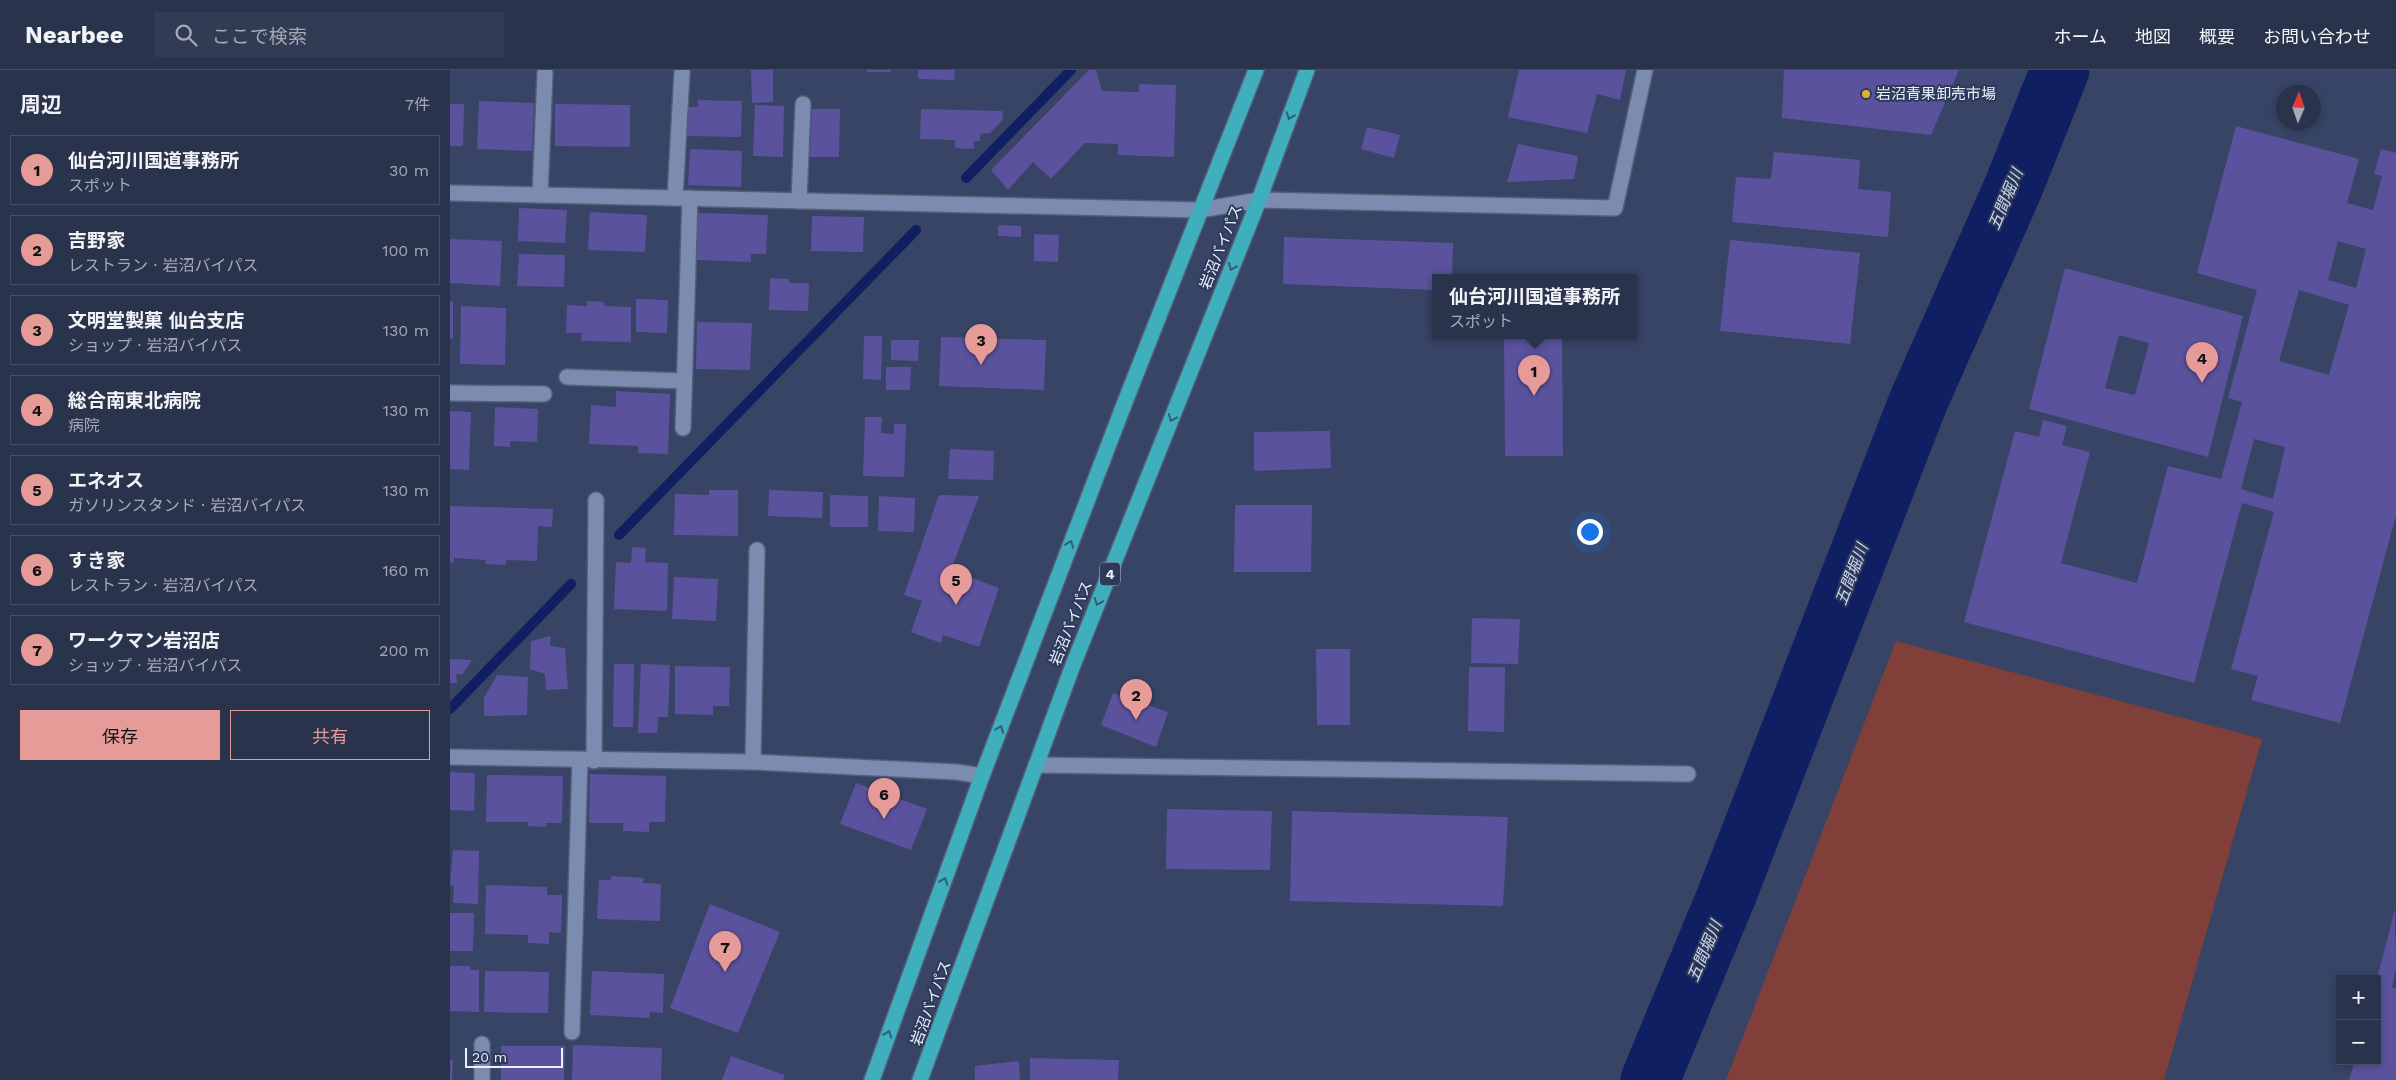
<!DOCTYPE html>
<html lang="ja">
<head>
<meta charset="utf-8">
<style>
	:root { --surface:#29334c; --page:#313b53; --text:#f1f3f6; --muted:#a5aab5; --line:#454e64; --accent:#e69b98 }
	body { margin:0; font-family:"Work Sans","Noto Sans JP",sans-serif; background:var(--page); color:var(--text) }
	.controls { position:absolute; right:15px; bottom:15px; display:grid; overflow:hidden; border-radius:0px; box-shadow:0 2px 8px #0003 }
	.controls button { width:45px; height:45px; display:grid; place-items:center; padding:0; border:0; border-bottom:1px solid var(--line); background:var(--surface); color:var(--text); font:25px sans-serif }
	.compass { position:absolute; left:1826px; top:15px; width:45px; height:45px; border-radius:50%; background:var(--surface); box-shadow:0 2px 8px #0003; rotate:2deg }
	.scale { position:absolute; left:15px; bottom:12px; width:98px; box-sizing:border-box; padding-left:5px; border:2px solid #ecf1fe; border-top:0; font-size:14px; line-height:18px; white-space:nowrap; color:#ecf1fe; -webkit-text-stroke:4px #2d3a59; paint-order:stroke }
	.you { position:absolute; left:1139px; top:461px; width:18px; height:18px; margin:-12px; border:4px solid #fff; border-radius:50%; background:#1a73e8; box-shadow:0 0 0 8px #1a73e833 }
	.badge { display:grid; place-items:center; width:32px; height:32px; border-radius:50%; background:var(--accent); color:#111; font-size:16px; font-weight:700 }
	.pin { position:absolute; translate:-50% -41px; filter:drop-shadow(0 1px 2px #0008) }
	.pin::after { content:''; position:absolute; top:26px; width:18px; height:15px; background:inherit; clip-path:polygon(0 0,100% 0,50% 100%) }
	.popup { position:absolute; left:982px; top:204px; width:205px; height:65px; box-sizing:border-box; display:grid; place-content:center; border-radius:0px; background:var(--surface); filter:drop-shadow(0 1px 4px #0005); font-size:16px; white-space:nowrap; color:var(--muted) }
	.popup b { font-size:19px; color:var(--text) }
	.popup::after { content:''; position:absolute; left:50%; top:100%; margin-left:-10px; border:10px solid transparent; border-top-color:var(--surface) }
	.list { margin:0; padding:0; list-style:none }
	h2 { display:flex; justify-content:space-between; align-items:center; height:65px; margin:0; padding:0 20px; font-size:21px }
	h2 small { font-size:16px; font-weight:400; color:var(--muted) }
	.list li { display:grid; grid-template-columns:32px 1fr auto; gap:15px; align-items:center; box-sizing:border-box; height:70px; margin:0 10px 10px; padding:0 10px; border:1px solid var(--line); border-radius:0px }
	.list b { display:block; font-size:19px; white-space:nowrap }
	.list p { margin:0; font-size:16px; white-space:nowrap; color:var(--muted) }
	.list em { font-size:16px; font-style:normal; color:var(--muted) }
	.actions { display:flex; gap:10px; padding:15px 20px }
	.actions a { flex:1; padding:11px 0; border:1px solid var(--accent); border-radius:0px; text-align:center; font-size:18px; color:var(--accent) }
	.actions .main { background:var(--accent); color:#111 }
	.icon { flex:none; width:28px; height:28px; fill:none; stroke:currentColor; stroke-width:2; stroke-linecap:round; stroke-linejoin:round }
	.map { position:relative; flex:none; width:1946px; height:1010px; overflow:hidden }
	header { display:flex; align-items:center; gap:30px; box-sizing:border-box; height:70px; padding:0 25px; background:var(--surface); border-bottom:1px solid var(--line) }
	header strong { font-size:24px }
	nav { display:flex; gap:28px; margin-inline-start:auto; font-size:18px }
	.search { width:350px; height:45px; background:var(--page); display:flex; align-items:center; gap:12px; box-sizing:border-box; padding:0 18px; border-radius:0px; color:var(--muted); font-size:19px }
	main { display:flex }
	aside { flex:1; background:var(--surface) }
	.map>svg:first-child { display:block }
</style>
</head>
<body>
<header>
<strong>Nearbee</strong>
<div class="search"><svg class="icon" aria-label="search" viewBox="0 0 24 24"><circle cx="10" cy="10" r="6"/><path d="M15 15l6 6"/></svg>ここで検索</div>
<nav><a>ホーム</a><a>地図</a><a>概要</a><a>お問い合わせ</a></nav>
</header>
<main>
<aside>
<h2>周辺<small>7件</small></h2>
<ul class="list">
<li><span class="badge">1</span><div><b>仙台河川国道事務所</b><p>スポット</p></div><em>30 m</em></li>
<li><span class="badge">2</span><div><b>吉野家</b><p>レストラン · 岩沼バイパス</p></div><em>100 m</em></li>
<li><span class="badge">3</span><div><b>文明堂製菓 仙台支店</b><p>ショップ · 岩沼バイパス</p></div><em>130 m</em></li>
<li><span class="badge">4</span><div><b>総合南東北病院</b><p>病院</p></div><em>130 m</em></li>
<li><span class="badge">5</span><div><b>エネオス</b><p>ガソリンスタンド · 岩沼バイパス</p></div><em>130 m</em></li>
<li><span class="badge">6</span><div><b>すき家</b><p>レストラン · 岩沼バイパス</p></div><em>160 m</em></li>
<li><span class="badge">7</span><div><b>ワークマン岩沼店</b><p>ショップ · 岩沼バイパス</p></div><em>200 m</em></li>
</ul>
<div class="actions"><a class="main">保存</a><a>共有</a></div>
</aside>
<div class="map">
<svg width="1946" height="1010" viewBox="0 0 1946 1010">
	<rect width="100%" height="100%" fill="#374465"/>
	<path fill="#813f39" d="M1446,571L1812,669L1714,1010H1276Z"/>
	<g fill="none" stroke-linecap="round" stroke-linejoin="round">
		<g stroke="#0f1f62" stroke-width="10">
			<path d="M516,108L621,0"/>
			<path d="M169,465L466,160"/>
			<path d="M0,639L121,514"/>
		</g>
		<path stroke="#0f1f62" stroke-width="59" d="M1200,1010L1276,827L1468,332L1563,118L1610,0"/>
	</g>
	<g fill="#5b529e" fill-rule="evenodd">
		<path d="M301,0H323V32L302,33Z"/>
		<rect x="417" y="0" width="24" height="2"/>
		<path d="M468,0H505L504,10L468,9Z"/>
		<path d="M639,0H646L652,21L689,22V14L726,15L724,87L668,85V74L635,73L601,109L583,92L558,120L541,100Z"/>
		<path d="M1069,0H1176L1170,30L1147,24L1137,63L1058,47Z"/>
		<path d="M1334,0H1509L1481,65L1332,48Z"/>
		<path d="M248,30L292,31L291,67L237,66V37H248Z"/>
		<path d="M29,31L84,33L82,81L27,79Z"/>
		<path d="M0,34H14L13,76H0Z"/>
		<path d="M105,34L180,35V77L105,76Z"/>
		<path d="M305,35L334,36L333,87L303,86Z"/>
		<path d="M362,39H390L389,87H360Z"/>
		<path d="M471,39L552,41L553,50L540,63L530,64V71H524V79L505,78V70L470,69Z"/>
		<path d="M1786,56L1909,89L1897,133L1923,140L1932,106L1924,104L1931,79L1946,83V445L1890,653L1801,630L1808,606L1781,599L1824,442L1792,433L1744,613L1514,552L1565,361L1589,367L1593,350L1617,356L1612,375L1640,382L1611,493L1687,513L1718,396L1771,409L1792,332L1778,328L1807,220L1747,203ZM1888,171L1916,179L1906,218L1878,210ZM1849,220L1899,235L1879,305L1829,291ZM1804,369L1835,377L1823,429L1791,419Z"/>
		<path d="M917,57L950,65L944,88L911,79Z"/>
		<path d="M1068,74L1128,86L1124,109L1057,112Z"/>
		<path d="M240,79L292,81L291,117L238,115Z"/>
		<path d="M1324,82L1410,90L1408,119L1441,122L1438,167L1282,152L1286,107L1321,109Z"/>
		<path d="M69,138L117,140L115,173L68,171Z"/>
		<path d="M140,142L197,145L195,182L138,180Z"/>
		<path d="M248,143L318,145L316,184H301V192L247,190Z"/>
		<path d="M362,146L414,147L413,182L361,181Z"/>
		<path d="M548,155L571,156V167L548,166Z"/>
		<path d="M584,164L609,165L608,192L584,191Z"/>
		<path d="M834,167L1003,173L1002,207H985V220L833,214Z"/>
		<path d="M0,169L52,171L50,216L0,213Z"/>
		<path d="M1280,170L1410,183L1400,274L1270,261Z"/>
		<path d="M69,184L115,185L114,217L67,216Z"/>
		<path d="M1615,198L1793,246L1758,387L1579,339ZM1669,265L1699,273L1685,325L1655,318Z"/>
		<path d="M320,208L339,209V213H359L358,241L319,240Z"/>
		<path d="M186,229L218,230L217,263L186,262Z"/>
		<rect x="0" y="231" width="3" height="38"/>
		<path d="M137,231L154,232V236L181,237V272L131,271L132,263H116L117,235L137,236Z"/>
		<path d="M11,236L56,238L55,295L10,294Z"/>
		<path d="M247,252L302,253L300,300L246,299Z"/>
		<path d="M414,266H432L431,310L413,309Z"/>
		<path d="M1054,266H1112L1113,386H1055Z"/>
		<path d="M491,267L596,270L594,320L489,316Z"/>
		<path d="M441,270H469L468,291L441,290Z"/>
		<path d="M436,297H461L460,320H436Z"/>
		<path d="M166,321L220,324L218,384L188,383V376L139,374L141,335L166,337Z"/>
		<path d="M45,337L88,339L87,372L60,371V377L44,376Z"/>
		<path d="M0,341L21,342L19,400L0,399Z"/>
		<path d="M415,347H432L431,363L444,364V354H456L454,407L413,406Z"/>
		<path d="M880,361L881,398L804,401V362Z"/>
		<path d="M500,379L544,381L543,410L498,409Z"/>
		<path d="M259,420H288V466L224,465L225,424L259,425Z"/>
		<path d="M319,420L373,422L372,448L318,446Z"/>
		<path d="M380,425L418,426V457H380Z"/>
		<path d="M489,425L529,426L501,500L549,518L529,577L493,565L491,573L461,562L472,531L454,525Z"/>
		<path d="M429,426L465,428L464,462L428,461Z"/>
		<path d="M785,435H862L861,502H784Z"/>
		<path d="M0,436L103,439L102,457L88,456L87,491L56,490V495L35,494L36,490L4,488L3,493H0Z"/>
		<path d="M182,477L196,478L195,492L218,493L217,541L164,539L166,492L181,493Z"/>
		<path d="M224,507L268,509L266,551L222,549Z"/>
		<path d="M1022,548L1070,549L1068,594L1021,593Z"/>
		<path d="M101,566L100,576L115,578L118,619L96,620L95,604L80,599L81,571Z"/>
		<path d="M866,579H900V655H867Z"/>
		<path d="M0,589L22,590L13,604H6L7,613H0Z"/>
		<path d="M164,594H184L183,657H163Z"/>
		<path d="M191,594L220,595L218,647H208L207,663H188Z"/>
		<path d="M225,596L280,597L279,636H263V645L225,644Z"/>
		<path d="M1019,597H1055L1054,662L1018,661Z"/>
		<path d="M47,605L78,607L77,645L34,646V628Z"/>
		<path d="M663,623L718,642L706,677L651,655Z"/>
		<path d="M0,702L25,703L24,741L0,740Z"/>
		<path d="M140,704L216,706L215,752H199V762L173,761V753H139Z"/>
		<path d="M37,705L113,706L112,753H96V757L78,756V752H36Z"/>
		<path d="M406,713L477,739L461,780L390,754Z"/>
		<path d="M717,739L822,741L820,800L716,799Z"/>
		<path d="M842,741L1058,747L1053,836L840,831Z"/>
		<path d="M3,780L29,781L28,834L3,833L4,816L0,815Z"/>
		<path d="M161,806L194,808L193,813L211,814L210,851L147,849L149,810H161Z"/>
		<path d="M36,815L97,817V825H112L111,863L99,862V874L78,873V865L35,864Z"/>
		<path d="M260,834L330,862L288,963L220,938Z"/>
		<path d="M1945,839L1946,899L1942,917L1946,919V1010H1899L1905,991H1927V909Z"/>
		<path d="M0,843H24L23,881H0Z"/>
		<path d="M0,896H20V900H29V942L0,941Z"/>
		<path d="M35,901L99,902L98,943L34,942Z"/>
		<path d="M142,901L214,904L213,943L200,942L199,948L140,945Z"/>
		<path d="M123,975L212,978L211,1010H122Z"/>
		<path d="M51,976H115L114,1010H51Z"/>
		<path d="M281,986L335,1005L333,1010H272Z"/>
		<path d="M580,988L669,990L668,1010H580Z"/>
		<path d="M0,990H3L2,1010H0Z"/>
		<path d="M569,991L570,1010H525V996Z"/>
	</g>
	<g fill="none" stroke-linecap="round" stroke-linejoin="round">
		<g stroke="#545e77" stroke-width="18">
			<g id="street">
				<path d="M0,123L750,140L809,130L1165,138L1195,0"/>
				<path d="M90,125L95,3"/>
				<path d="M225,128L232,2"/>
				<path d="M349,131L353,34"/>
				<path d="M117,307L234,311"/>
				<path d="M0,323L94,324"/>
				<path d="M233,358L240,128"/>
				<path d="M0,687L303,692L507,702L532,706"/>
				<path d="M144,691L146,430"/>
				<path d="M303,692L307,480"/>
				<path d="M586,695L1238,704"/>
				<path d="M122,962L130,689"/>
				<path d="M32,1010V974"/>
			</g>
		</g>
		<g stroke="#545e77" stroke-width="18">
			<g id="highway">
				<path d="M422,1010L532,706L675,332L806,0"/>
				<path d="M470,1010L623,595L809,130L857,0"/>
			</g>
		</g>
		<use href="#street" stroke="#7c8bb0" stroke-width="15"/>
		<use href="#highway" stroke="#3fafbd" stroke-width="15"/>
	</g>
	<defs><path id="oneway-chevron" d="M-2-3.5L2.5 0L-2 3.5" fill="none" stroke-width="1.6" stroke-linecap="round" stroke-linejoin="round" transform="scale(1.25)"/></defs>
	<g stroke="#325d77">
		<use href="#oneway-chevron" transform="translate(840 46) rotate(110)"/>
		<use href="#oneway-chevron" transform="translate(782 197) rotate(112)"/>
		<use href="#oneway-chevron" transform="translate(722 348) rotate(112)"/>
		<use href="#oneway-chevron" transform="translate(620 474) rotate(-69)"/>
		<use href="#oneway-chevron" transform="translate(648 532) rotate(112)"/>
		<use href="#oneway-chevron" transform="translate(550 659) rotate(-69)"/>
		<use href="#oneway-chevron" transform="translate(494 811) rotate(-70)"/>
		<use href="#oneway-chevron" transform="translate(438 964) rotate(-70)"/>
	</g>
	<circle fill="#dfb034" stroke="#2d3a59" stroke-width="2" cx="1416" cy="24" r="5"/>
	<g text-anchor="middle" stroke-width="4" stroke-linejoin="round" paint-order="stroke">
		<rect fill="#2d3a59" stroke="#b3bacc" stroke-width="1" x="650" y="492.5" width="20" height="23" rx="4"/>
		<g font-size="14" font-weight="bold" fill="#ecf1fe">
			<text x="660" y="509">4</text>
		</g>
		<g font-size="15" fill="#ecf1fe" stroke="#2d3a59" text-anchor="start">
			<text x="1426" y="29">岩沼青果卸売市場</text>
		</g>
		<g font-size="15" fill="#ecf1fe" stroke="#2d3a59">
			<text transform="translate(771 177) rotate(-68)" y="5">岩沼バイパス</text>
			<text transform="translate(621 553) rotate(-68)" y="5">岩沼バイパス</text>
			<text transform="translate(481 933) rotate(-70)" y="5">岩沼バイパス</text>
		</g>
		<g font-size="16" font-style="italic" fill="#d0d9ee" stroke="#2d3a59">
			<text transform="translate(1555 129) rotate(-67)" y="6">五間堀川</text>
			<text transform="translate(1401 504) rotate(-69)" y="6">五間堀川</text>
			<text transform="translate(1254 881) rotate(-67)" y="6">五間堀川</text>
		</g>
	</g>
</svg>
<div class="controls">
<button>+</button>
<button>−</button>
</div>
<svg class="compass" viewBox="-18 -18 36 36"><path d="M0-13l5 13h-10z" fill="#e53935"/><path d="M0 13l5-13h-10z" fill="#a5aab5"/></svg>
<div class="scale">20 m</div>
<div class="you"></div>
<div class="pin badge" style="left:1084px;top:326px">1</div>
<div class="popup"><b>仙台河川国道事務所</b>スポット</div>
<div class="pin badge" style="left:686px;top:650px">2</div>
<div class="pin badge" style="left:531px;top:295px">3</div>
<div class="pin badge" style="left:1752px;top:313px">4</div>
<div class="pin badge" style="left:506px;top:535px">5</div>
<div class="pin badge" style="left:434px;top:749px">6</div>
<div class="pin badge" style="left:275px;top:902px">7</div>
</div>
</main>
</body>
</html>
